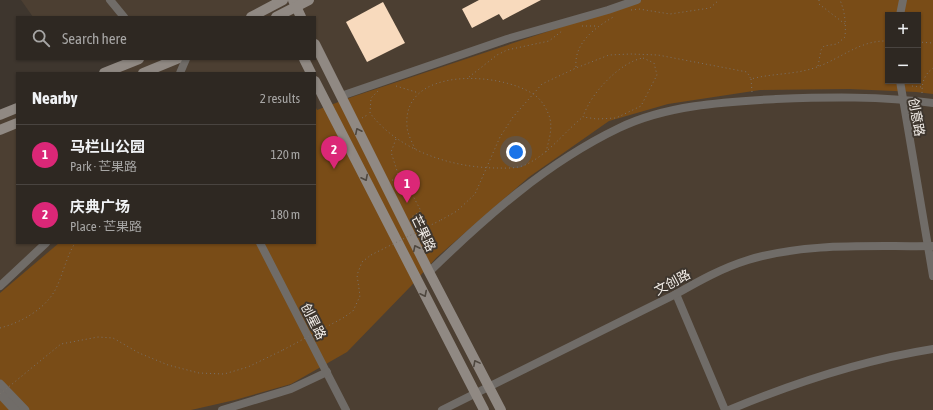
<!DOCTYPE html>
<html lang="en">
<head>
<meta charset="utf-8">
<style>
	:root { --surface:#2e2822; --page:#3a342f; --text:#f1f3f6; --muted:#a7a6a5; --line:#494440; --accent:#db2777 }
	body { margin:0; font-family:"Asap Condensed","Noto Sans SC",sans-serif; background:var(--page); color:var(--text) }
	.controls { position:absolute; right:12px; top:12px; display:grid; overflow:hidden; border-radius:0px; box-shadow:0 1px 3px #0004 }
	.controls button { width:36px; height:36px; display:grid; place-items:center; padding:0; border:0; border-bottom:1px solid var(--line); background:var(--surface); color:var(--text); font:20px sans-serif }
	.you { position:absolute; left:516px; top:152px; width:14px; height:14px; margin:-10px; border:3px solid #fff; border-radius:50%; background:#1a73e8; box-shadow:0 0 0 6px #1a73e833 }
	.badge { display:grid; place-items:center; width:26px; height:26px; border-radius:50%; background:var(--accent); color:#fff; font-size:13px; font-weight:700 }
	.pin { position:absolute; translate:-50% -33px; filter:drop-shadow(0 1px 2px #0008) }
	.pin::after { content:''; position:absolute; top:21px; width:14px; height:12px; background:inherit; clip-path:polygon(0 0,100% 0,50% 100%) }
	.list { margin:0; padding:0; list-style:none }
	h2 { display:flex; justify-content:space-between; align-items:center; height:52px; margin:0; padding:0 16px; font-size:17px }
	h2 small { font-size:13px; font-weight:400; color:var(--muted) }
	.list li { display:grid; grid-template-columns:26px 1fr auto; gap:12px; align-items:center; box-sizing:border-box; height:60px; padding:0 16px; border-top:1px solid var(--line) }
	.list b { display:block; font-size:15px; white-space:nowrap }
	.list p { margin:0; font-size:13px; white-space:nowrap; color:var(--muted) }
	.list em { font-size:13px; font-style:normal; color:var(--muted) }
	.icon { flex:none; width:22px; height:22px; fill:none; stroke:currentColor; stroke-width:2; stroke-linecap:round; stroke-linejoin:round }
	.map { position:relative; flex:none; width:933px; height:410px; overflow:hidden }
	.search { position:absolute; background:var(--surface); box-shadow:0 1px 3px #0004; left:16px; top:16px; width:300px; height:44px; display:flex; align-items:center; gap:10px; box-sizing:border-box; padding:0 14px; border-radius:0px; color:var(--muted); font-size:15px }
	.panel { position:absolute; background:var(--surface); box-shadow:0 1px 3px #0004; left:16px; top:72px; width:300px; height:172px; border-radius:0px }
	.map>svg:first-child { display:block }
</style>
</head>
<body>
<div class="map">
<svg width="933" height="410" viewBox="0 0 933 410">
	<rect width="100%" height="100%" fill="#3e362e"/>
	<path fill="#4c3f32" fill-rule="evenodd" d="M21,0H933V410H0V118L17,111V243H315V73H113L145,59H315V17H33ZM888,15H918V81H888Z"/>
	<path fill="#794c17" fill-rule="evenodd" d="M642,0H933V94L916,92L849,89L760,90L668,104L609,121L529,177L436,258L411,286L347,352L291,384L235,400L191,410H0V293L59,243H315V106L317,110L352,97ZM888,15H918V81H888Z"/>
	<g fill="#f8dabd">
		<path d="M479,0H541L503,20L499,14L472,28L462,9Z"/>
		<path d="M383,2L405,43L367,62L346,22Z"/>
	</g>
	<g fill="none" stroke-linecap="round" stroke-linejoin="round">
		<g stroke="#79726b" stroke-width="1" stroke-dasharray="1 3" stroke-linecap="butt">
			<path d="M819,0V4L845,24"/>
			<path d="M631,10L639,9L670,14L710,8L719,0"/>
			<path d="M582,26H597"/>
			<path d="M918,42L933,43"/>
			<path d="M643,58L654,63L657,75L641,106L616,118L597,119L583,117C590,94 620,62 643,58Z"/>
			<path d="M818,66L821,50L824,46L837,44L845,37C846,23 845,12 840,0"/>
			<path d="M576,67C574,42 596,27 615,16"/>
			<path d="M469,77L497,55L507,50L549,41L562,31"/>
			<path d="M751,79L752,92"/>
			<path d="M396,86L419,93"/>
			<path d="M912,86L922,87"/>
			<path d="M378,91L371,98L370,113C398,150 449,167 495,168C504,168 515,169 525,165C549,154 563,133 583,117"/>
			<path d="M922,93C922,82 924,75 933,68"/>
			<path d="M362,118L369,114"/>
			<path d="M396,139L391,152L400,180"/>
			<path d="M415,149C412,142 407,133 407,126C402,66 500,72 533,94C540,98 545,106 548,113C554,126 549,139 546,152"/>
			<path d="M392,180L405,181L421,211L411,217"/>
			<path d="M441,220L457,211L475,194L500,137L513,117L542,84L576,68L609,55L631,54L658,55L747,72L751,79C773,73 795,75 817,67C842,58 860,40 888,41"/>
			<path d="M343,318L353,311L360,296L357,275L362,262L371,255"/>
			<path d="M0,328C23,322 49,307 58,284C64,270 67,256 75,243"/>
			<path d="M34,366L61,344L98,337L113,338L139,353L168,365L199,373L224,374L248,367L283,350"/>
		</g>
		<g stroke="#706c68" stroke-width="8">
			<path d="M110,0L124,17"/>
			<path d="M900,15L903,0"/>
			<path d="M180,73L186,59"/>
			<path d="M900,81L933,276"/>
			<path d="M341,96L507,39L608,10L637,0"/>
			<path d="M260,243L346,410"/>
			<path d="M429,272C486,217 546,163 619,128C666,105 724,102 776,99C828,97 881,96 933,103"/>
			<path d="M0,286L46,243"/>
			<path d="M676,294L725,410"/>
			<path d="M222,410L291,389L327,372"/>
			<path d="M442,410L676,294C699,281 722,268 748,260C807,242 872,247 933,246"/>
			<path d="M729,410C794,383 863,360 933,349"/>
		</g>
		<g stroke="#706c68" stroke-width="9">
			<path d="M0,384L25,410"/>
			<path d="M0,394L15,410"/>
		</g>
		<g stroke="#908983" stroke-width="10">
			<path d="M293,0L301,17"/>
			<path d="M251,17L283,0"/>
			<path d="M276,17L309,0"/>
			<path d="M315,44L429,272L501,410"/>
			<path d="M304,59L311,73"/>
			<path d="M104,73L139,59"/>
			<path d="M143,73L177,59"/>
			<path d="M315,81L484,410"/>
			<path d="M0,115L17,108"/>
			<path d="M0,130L17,123"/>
		</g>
		<g stroke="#79726b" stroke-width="1" stroke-dasharray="1 3" stroke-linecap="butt">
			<path d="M371,255L441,220"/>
			<path d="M283,350L343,318"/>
			<path d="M0,394L34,366"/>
		</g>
	</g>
	<defs><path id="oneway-chevron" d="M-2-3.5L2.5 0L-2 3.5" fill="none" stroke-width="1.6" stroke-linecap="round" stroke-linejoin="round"/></defs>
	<g stroke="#4e473f">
		<use href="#oneway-chevron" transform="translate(358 131) rotate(-116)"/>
		<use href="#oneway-chevron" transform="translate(365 178) rotate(63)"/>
		<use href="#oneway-chevron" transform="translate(416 248) rotate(-116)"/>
		<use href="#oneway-chevron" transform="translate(424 294) rotate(63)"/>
		<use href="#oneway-chevron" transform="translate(476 363) rotate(-118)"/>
	</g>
	<g text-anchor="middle" stroke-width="4" stroke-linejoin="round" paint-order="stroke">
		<g font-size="13" fill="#f5f0eb" stroke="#3e362e">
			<text transform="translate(917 117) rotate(80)" y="5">创意路</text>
			<text transform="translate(424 233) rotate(64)" y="5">芒果路</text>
			<text transform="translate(672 282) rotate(-28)" y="5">文创路</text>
			<text transform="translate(314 321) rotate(63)" y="5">创星路</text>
		</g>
	</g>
</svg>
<div class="controls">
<button>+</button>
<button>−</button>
</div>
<div class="you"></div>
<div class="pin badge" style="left:407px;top:203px">1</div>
<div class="pin badge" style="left:334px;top:169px">2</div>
<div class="search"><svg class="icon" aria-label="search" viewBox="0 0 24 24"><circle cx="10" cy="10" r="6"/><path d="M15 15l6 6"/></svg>Search here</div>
<section class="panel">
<h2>Nearby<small>2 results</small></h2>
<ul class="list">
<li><span class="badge">1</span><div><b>马栏山公园</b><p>Park · 芒果路</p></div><em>120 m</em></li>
<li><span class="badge">2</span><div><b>庆典广场</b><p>Place · 芒果路</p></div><em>180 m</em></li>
</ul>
</section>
</div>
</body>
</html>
